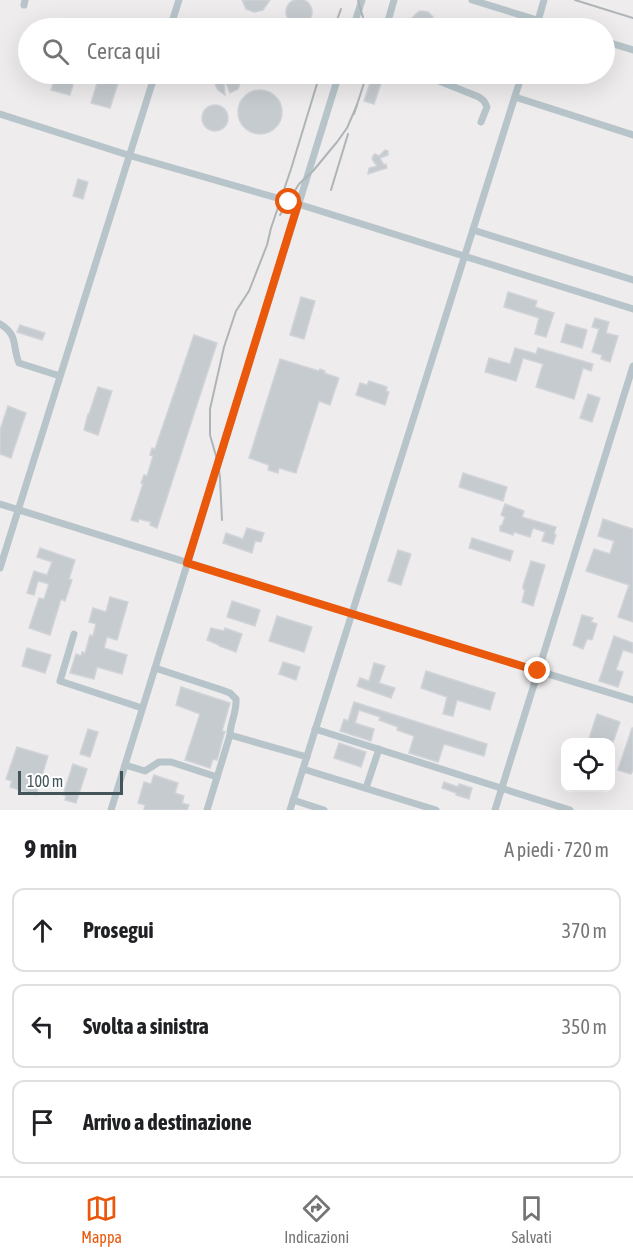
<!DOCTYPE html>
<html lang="it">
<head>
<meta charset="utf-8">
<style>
	:root { --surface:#fff; --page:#f2f2f2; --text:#202124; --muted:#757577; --line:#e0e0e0; --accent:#ea580c }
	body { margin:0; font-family:"Asap Condensed",sans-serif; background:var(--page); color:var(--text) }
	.controls { position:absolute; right:18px; bottom:18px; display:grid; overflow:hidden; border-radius:12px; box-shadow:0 6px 24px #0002 }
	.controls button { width:54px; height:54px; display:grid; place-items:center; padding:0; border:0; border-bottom:2px solid var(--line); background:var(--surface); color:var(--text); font:30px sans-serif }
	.scale { position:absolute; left:18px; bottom:15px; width:105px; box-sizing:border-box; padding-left:6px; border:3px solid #44555a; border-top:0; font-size:16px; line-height:21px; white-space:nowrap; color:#44555a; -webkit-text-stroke:4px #fff; paint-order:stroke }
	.stop { position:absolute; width:18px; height:18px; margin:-14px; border:4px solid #ea580c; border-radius:50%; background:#fff }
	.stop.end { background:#ea580c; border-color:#fff; box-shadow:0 2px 6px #0008 }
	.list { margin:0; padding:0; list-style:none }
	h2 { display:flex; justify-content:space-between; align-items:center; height:78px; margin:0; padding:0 24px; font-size:26px }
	h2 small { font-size:20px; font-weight:400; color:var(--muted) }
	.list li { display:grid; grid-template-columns:39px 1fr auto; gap:18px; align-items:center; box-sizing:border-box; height:84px; margin:0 12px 12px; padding:0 12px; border:2px solid var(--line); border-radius:12px }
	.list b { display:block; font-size:22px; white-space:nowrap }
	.list em { font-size:20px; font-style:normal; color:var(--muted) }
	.icon { flex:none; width:33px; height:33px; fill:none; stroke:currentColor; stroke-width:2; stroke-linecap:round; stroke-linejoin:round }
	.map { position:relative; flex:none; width:633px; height:810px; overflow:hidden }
	.search { position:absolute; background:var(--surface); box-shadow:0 6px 24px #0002; left:18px; right:18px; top:18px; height:66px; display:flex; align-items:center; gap:15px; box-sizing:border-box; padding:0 21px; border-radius:33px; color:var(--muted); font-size:22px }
	.sheet { height:366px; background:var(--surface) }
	nav { display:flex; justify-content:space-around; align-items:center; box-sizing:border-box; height:84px; border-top:2px solid var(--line); background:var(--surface); font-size:16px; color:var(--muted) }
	nav a { display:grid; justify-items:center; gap:3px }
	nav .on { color:var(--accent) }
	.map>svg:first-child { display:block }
</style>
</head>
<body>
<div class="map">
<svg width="633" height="810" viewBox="0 0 633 810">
	<rect width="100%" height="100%" fill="#efeced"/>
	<g fill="#c6cbd0" stroke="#d0d4d9" stroke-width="1.5">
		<circle cx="299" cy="12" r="13"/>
		<path d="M242,0H270L263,10L254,12L246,9Z"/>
		<path d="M420,11L428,12L433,17L435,24L433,28H412L411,22L412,18L417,13Z"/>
		<path d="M56,74H76L70,95L51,90Z"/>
		<path d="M100,74H121L110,108L91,103Z"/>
		<path d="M215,74H239L241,81L238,89L230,93L226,83H224L225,95L218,90L214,82Z"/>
		<path d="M373,74H384L374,104L364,101Z"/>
		<circle cx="260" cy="112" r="22"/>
		<circle cx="215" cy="118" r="13"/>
		<path d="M385,150L388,151V155L380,158L384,165L386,164L387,168L368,174L369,168L377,166L372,159L373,156L375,154L379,156Z"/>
		<path d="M78,179L88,182L83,199L73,196Z"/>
		<path d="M508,292L537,301L535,307L554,313L546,337L535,334L539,318L504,307Z"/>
		<path d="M301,297L315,301L304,339L290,335Z"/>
		<path d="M595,318L609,322L606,333L618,336L610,362L601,359L602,355L592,352L599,329L592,327Z"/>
		<path d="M566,324L587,330L582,348L561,342Z"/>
		<path d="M20,325L45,333L42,340L17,332Z"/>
		<path d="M194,335L217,343L157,528L150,525L151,522L139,519L138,522L131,520L143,484L141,483L144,475L147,476L153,456L150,455L152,448L155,449Z"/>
		<path d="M515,348L536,354L538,348L593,364L591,371L583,368L574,399L536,387L543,364L523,358L516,381L485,372L489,358L510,364Z"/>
		<path d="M280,359L319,371L320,369L325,371L324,373L339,378L330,405L319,401L296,473L279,468L278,473L268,470L269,465L249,458Z"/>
		<path d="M369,381L387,387L386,391L389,392L385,405L356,395L360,383L367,385Z"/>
		<path d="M98,387L112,391L98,435L84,430L88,414H89Z"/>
		<path d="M588,394L600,398L592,422L580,418Z"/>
		<path d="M8,406L26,413L11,458L0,454V430Z"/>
		<path d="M463,473L507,487L503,501L459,487Z"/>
		<path d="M505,504L524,511L522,517L556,527L554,534L556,535L553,544L542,541L545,532L533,528L530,537L514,532L513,535L500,531V526L502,525L505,517L501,515Z"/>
		<path d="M603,519L633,529V622L618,617L629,585L586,571L594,549L610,554L614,541L598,536Z"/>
		<path d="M247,528L264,533L261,542L255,541L252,553L223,543L226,533L243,539Z"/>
		<path d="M472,538L513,551L510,561L469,548Z"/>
		<path d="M40,548L75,560L69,579L72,580L65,601L61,599L50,635L29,628L39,598L44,599L49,584L38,581L34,595L27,593L34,571L47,575L52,562L37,557Z"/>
		<path d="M398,550L411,554L401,585L388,581Z"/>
		<path d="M531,561L545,565L533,606L522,602L525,590L523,589V586Z"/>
		<path d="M110,597L128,602L117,640L107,637L104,648L127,655L122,674L97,667L94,679L70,673L76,654L81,656L82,652L85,653L90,635L93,636L96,624L89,622L93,608L106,612Z"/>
		<path d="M232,601L260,610L255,626L227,617Z"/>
		<path d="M582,615L593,618L591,622L597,624L592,640L587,639L583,649L573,645Z"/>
		<path d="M277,616L312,627L304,652L269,641Z"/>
		<path d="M211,628L224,631L225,628L242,634L236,652L219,646V645L207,640Z"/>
		<path d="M614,636L633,643V653L623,650L616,670L623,672L618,687L599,681Z"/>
		<path d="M27,648L51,655L45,673L22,666Z"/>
		<path d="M283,662L300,667L296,680L279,674Z"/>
		<path d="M374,663L385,666L379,683L395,688L391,698L357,686L360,678L369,681Z"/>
		<path d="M426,671L495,693L490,710L457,700L453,716L443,714L447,697L421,688Z"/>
		<path d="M181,687L230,703L222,731L225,732L224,734L217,760L213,759L210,768L185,760L200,714L176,705Z"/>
		<path d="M354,702L487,744L484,756L444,744L438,762L409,753L414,736L397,730L398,727L379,720L380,717L359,710L355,723L374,729L371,741L340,731L344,719L348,721Z"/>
		<path d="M597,714L620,722L613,742H588Z"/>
		<path d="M632,728H633V770L631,774L618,770Z"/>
		<path d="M88,729L98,732L90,757L80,754Z"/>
		<path d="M339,743L366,752L361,767L334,758Z"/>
		<path d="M17,747L48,756L36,795L10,787L12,781L6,779Z"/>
		<path d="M73,764L87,769L76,803L65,800L66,796L63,795Z"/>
		<path d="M154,775L178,783L175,793L184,796L182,803L189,805L187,810H144L145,805L138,803L144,782L151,784Z"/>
		<path d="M444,782L458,787L459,784L472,788L469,799L456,795V793L442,788Z"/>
	</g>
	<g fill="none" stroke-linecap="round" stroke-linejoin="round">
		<g stroke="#b7c5ca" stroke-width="7">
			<path d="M472,0L563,28"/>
			<path d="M24,5L25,0"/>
			<path d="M170,28L179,0"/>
			<path d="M353,28L362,0"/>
			<path d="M386,28L394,0"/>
			<path d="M536,28L544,0"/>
			<path d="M604,41L633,50"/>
			<path d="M413,74L434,79L479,97L484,101L487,107L481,122"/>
			<path d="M515,97L633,135"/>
			<path d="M0,114L128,155L298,204L633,309"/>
			<path d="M473,230L633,280"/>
			<path d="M0,324C19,335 12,347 19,363L60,376"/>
			<path d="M0,504L352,614L633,700"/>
			<path d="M0,568L155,74"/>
			<path d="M74,634L60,681L142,708"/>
			<path d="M155,668L222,690L230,693L236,699C237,712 230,723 230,735L207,810"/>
			<path d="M315,729L570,810"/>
			<path d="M230,735L307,757"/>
			<path d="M125,765L145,771L159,762H171L217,777"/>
			<path d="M303,769L436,810"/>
			<path d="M366,788L379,749"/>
			<path d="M293,800L324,810"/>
			<path d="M111,810L339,74"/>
			<path d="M290,810L522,74"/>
			<path d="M495,810L633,366"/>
		</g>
		<g stroke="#aeb4b7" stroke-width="2">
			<path d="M358,0L366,28"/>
			<path d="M575,0L633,18"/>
			<path d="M334,28L341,9"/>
			<path d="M354,114L365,80V74"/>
			<path d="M331,190L348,134"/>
			<path d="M280,215L299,184L313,171L337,142L347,128L357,105"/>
			<path d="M222,520L220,478L218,463L210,435V409L224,347L236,311L249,291L267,245L271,228L291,169L320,74"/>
		</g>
	</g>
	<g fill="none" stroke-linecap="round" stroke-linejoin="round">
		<path stroke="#ea580c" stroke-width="8" d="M289,202L298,204L187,563L538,671"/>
	</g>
</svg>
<div class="controls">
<button><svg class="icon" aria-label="locate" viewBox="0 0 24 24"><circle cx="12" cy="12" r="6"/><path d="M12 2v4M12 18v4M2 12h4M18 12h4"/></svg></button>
</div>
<div class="scale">100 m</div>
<div class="stop" style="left:289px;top:202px"></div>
<div class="stop end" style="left:538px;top:671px"></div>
<div class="search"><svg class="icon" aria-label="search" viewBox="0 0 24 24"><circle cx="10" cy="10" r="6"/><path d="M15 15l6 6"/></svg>Cerca qui</div>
</div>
<section class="sheet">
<h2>9 min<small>A piedi · 720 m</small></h2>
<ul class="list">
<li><svg class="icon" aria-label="ahead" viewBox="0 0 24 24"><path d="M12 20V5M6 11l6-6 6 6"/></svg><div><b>Prosegui</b></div><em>370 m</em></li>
<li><svg class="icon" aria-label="left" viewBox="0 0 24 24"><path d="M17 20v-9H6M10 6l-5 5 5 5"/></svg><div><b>Svolta a sinistra</b></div><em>350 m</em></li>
<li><svg class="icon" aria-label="arrive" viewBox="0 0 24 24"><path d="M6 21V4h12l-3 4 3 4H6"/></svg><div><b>Arrivo a destinazione</b></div></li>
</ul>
</section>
<nav>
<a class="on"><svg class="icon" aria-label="map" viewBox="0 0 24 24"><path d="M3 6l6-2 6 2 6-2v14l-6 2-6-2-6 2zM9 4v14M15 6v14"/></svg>Mappa</a>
<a><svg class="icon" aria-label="directions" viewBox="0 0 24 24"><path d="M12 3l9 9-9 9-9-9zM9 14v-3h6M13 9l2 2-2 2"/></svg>Indicazioni</a>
<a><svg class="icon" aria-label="saved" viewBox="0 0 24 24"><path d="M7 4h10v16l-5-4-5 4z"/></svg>Salvati</a>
</nav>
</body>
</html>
